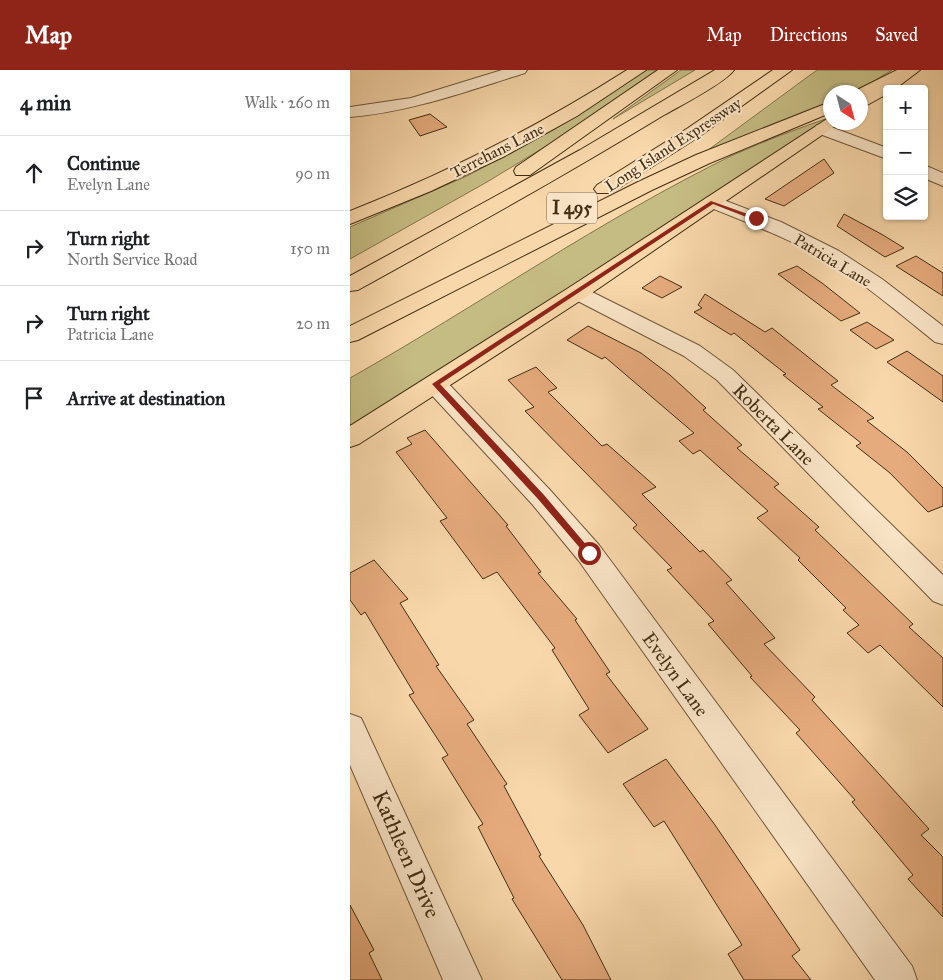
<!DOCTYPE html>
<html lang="en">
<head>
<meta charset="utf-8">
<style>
	:root { --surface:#fff; --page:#f2f2f2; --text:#202124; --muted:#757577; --line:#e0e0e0; --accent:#8f2418 }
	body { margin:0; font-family:"IM FELL Great Primer",serif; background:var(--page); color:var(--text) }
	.controls { position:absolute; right:15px; top:15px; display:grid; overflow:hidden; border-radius:5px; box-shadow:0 1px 4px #0004 }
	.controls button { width:45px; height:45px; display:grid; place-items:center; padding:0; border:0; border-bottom:1px solid var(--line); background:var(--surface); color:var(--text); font:25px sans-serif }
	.compass { position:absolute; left:473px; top:15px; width:45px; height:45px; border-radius:50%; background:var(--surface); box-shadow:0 1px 4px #0004; rotate:144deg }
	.stop { position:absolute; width:15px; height:15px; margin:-11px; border:4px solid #8f2418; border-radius:50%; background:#fff }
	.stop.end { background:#8f2418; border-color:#fff; box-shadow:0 1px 5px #0008 }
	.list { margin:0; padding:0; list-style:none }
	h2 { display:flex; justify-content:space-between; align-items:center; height:65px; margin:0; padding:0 20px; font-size:21px }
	h2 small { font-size:16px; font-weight:400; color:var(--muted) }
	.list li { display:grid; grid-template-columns:32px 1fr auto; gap:15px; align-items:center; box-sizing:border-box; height:75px; padding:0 20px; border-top:1px solid var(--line) }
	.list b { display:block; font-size:19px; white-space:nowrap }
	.list p { margin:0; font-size:16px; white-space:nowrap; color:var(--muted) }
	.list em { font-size:16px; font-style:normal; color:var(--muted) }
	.icon { flex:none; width:28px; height:28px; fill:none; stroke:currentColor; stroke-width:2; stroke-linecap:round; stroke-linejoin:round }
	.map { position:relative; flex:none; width:593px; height:910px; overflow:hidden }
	header { display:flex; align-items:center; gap:30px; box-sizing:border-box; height:70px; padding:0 25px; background:var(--accent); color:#fff }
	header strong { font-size:24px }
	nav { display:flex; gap:28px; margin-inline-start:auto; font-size:18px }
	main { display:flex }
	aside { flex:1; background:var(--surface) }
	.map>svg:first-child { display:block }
</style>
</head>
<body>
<header>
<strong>Map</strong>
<nav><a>Map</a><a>Directions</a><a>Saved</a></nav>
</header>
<main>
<aside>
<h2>4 min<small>Walk · 260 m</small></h2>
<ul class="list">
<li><svg class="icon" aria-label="ahead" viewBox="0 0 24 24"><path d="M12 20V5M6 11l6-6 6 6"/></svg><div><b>Continue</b><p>Evelyn Lane</p></div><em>90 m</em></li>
<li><svg class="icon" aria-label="right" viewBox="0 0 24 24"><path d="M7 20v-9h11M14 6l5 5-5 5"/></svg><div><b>Turn right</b><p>North Service Road</p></div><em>150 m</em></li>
<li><svg class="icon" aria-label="right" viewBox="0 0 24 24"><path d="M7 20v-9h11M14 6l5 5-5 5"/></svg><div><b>Turn right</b><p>Patricia Lane</p></div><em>20 m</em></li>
<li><svg class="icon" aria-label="arrive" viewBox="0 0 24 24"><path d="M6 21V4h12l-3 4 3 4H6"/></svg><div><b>Arrive at destination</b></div></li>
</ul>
</aside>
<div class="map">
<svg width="593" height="910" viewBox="0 0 593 910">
	<rect width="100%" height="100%" fill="#f8d7aa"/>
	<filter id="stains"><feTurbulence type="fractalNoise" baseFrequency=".004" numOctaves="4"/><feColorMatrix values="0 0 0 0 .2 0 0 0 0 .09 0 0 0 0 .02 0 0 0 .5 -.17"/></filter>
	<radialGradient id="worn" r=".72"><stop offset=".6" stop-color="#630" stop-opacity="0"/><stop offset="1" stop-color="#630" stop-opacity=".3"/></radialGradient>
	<g fill="#c5bc83" stroke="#83754b">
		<path d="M296,0H307L216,64L137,112L0,189V157L119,105L205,59Z"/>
		<path d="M331,0H345L263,49Z"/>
		<path d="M467,0H542L506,22H480V34L354,83Z"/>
		<path d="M478,48L110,291L0,360V308C129,235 250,150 383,85C414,71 447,59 478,48Z"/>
	</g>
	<g fill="#e6ab7d" stroke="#412e13">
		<path d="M80,44L97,57L70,66L59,50Z"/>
		<path d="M474,89L484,103L434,136L415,129Z"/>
		<path d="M494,144L533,165L554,178L535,187L487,156Z"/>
		<path d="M566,186L593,203V226L546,196Z"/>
		<path d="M447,196L472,213L510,243L491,251L428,204Z"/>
		<path d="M310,206L332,217L312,228L292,218Z"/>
		<path d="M355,224L415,262L422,258L488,311L481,315L524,348L517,351L557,382L593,418V436L578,442L540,403L506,376L511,373L468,339L473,337L433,305L436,304L384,263L381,265L344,242L352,238L348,235Z"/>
		<path d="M517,252L544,270L526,279L500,260Z"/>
		<path d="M238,256L291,283L320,305L356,338L353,340L392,375L387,378L429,414L424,417L469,457L465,460L563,554L559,557L593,588V637L530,575L518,583L497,563L509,555L493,540L496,538L448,490L450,488L407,448L418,441L350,380L343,384L329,371L344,363L255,287L252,289L217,270Z"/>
		<path d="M557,281L593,306V332L537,292Z"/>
		<path d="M186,297L207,318L198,322L252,376L257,374L306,417L292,424L350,482L353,480L382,510L376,513L425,568L414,574L465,627L462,630L579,759L571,765L593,787V847L558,809L563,805L502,732L505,730L446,663L450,660L400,607L402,606L358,554L364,551L317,500L322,498L283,458L287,455L175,341L184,337L158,310Z"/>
		<path d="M75,360L158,455L156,456L191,502L188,503L227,549L225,550L260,602L256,604L298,659L258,683L229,645L239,639L202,580L205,578L147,502L133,509L90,451L97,448L46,382L62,374L57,368Z"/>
		<path d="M24,490L58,529L50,533L89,595L86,596L124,650L117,654L157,714L154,716L191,785L189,786L233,855L261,910H212L162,829L164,828L128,757L133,754L92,688L98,685L59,625L64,623L15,542L11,545L0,530V503Z"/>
		<path d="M316,689L365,755L450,880L442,886L461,910H394L378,884L392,875L314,751L304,757L273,714Z"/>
		<path d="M0,835L24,880L19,883L32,910H0Z"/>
	</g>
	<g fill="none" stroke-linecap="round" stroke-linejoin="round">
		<g stroke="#6f5839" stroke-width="2">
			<g id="minor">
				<path d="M152,0H177L175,3C117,21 61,42 0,47V37L61,28Z"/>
				<path d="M473,54L537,78V89L467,63L464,59L467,55Z"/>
				<path d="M574,95L593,103V116L574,108Z"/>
				<path d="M363,126L431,152L489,181L532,209L593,256V274L585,272C549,243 514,213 475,189C437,168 396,152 356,136L353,132L356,128Z"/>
				<path d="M228,215L350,276L383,300L593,505V535L583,531L367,310L334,286L220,227L217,222L220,217Z"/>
				<path d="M85,306L93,308L200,420L249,475L562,896L567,910H525L229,491L182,434L77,320L73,314L77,308Z"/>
				<path d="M0,644L11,648L132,910H93L0,695Z"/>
			</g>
		</g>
		<g stroke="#412e13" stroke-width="2">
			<g id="major">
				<path d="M277,0H296L227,46L155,86L81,121L0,154V141C97,103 189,56 277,0Z"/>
				<path d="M551,0H570L545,19H537V24L510,39V26Z"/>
				<path d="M480,47V52H491L236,227L9,374L0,377V356L220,217Z"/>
			</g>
		</g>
		<g stroke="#412e13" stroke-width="2">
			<g id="highway">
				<path d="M308,0H327L180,105H166L164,101L166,97Z"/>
				<path d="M365,0H384C375,13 330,36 314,45C214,106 111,163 8,220L0,221V206L230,80Z"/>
				<path d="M423,0H442L350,66L261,123H247L244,119L247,115L338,58Z"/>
				<path d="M547,0H568L566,3L516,28L510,29V22H503Z"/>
				<path d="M480,32V43L360,93L302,120L8,270L0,272V256L288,112L346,85Z"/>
			</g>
		</g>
		<use href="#minor" fill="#fae5c8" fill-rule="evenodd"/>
		<use href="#major" fill="#f8d7aa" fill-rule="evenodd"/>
		<use href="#highway" fill="#f8d7aa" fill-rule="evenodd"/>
	</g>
	<path fill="#8f2418" d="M361,131L409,148L404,150L363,134L90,314L194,425L243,483L239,486L236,485L188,429L82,314Z"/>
	<g text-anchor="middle" stroke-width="4.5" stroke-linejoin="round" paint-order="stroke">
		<g font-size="16" fill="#412e13" stroke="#fae5c8">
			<text transform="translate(323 74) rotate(-33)" y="6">Long Island Expressway</text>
			<text transform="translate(147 80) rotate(-27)" y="6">Terrehans Lane</text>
			<text transform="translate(483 190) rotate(31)" y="6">Patricia Lane</text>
		</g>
		<rect fill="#fae5c8" stroke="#786549" stroke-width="1" x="197" y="122.5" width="50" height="31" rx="4"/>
		<g font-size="18" font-weight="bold" fill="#412e13">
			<text x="222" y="144">I 495</text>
		</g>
		<g font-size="19" fill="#412e13" stroke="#fae5c8">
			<text transform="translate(424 354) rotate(45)" y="7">Roberta Lane</text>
			<text transform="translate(326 604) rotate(54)" y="7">Evelyn Lane</text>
		</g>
		<g font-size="22" fill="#412e13" stroke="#fae5c8">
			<text transform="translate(57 784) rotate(66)" y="8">Kathleen Drive</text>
		</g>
	</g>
	<rect width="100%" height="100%" filter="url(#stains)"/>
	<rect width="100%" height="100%" fill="url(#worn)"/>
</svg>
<div class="controls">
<button>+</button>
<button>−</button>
<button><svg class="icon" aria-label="layers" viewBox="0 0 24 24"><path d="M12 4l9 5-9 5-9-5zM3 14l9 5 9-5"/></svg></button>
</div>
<svg class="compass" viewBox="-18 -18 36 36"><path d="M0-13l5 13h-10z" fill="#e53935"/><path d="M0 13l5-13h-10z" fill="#757577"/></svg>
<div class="stop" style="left:239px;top:483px"></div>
<div class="stop end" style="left:406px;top:148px"></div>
</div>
</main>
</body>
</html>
